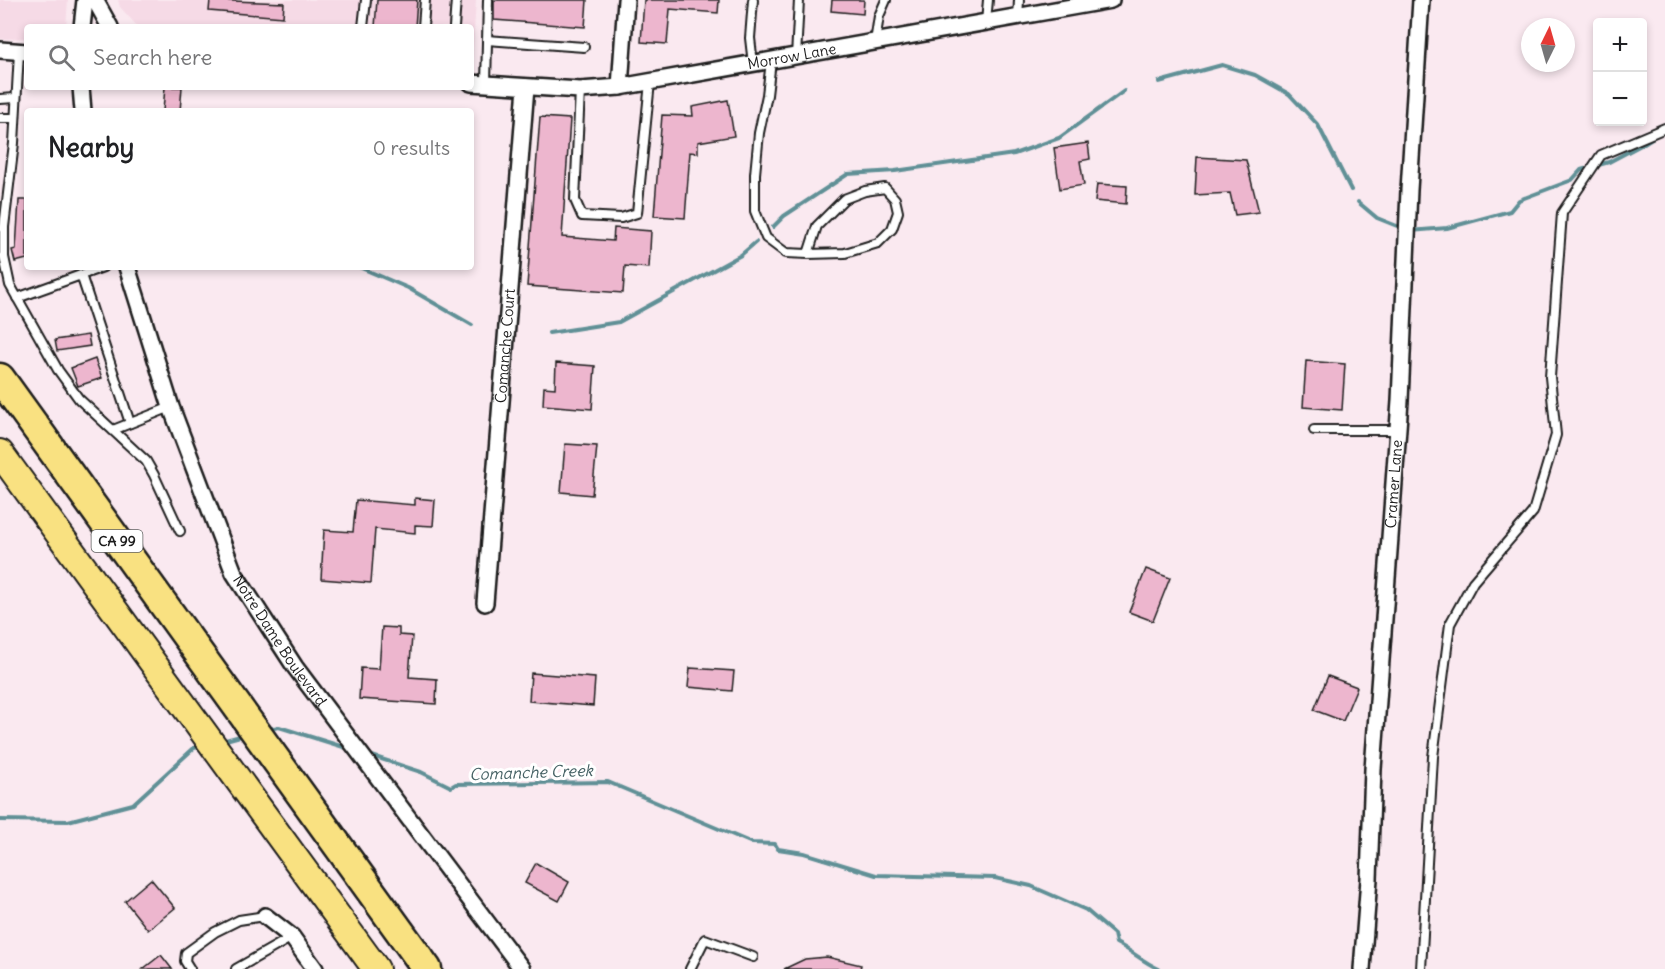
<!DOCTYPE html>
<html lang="en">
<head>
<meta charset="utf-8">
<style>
	:root { --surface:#fff; --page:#f2f2f2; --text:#202124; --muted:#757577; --line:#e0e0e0 }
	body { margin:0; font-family:Delius,sans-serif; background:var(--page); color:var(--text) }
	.controls { position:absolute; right:18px; top:18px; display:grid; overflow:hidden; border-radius:6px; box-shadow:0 3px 9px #0003 }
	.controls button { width:54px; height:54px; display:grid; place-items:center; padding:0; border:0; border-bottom:2px solid var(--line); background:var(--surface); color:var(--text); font:30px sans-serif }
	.compass { position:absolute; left:1521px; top:18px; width:54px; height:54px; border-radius:50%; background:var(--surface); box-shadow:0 3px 9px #0003; rotate:5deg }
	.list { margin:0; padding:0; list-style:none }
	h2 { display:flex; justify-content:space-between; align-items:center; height:78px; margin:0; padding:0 24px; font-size:26px }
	h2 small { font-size:20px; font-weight:400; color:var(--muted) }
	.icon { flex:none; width:33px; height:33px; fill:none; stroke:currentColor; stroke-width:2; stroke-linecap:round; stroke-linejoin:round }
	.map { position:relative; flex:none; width:1665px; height:969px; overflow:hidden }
	.search { position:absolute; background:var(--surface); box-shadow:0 3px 9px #0003; left:24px; top:24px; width:450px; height:66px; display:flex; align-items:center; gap:15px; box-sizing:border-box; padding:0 21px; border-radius:6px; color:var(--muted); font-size:22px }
	.panel { position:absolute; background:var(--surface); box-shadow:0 3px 9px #0003; left:24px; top:108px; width:450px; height:162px; border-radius:6px }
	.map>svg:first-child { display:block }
</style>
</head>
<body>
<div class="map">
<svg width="1665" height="969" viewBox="0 0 1665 969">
	<rect width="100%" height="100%" fill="#fae9f0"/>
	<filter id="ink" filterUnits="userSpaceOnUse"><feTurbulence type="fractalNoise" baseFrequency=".0167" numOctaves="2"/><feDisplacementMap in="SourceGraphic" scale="12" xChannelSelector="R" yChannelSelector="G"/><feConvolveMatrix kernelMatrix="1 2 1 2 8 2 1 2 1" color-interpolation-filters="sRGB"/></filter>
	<g filter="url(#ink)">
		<g fill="#f6dae6">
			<path d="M0,0H68L66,27H27V38L0,39Z"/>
			<path d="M118,0H476L472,63L471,27H138L120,7Z"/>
		</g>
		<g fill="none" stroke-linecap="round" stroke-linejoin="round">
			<g stroke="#609096" stroke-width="4">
				<path d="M1159,82L1222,65L1255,75L1289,94L1318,125L1351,190"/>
				<path d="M1358,202L1377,218L1397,226"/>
				<path d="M773,227L784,216L848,174L895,171L1014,154L1059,138L1124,91"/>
				<path d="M1410,231L1447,228L1510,211L1519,200L1572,180L1581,170L1609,162L1641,145L1655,136"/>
				<path d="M359,267L408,288L472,325"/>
				<path d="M549,333L619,322L741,255L756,242"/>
				<path d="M268,729L279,727L350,749"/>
				<path d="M222,741L244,735"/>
				<path d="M369,755L421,772L451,787L456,784L608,782L752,843L775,844L778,849L804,853L876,875L995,878L1031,886L1086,910L1114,934L1116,943C1132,951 1143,962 1159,969"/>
				<path d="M0,820L68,821L133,804L194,748L203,746"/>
			</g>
		</g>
		<g fill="#edb6ce" stroke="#1c1c1c" stroke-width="1.5">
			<path d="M210,0L284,3L283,17L209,11Z"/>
			<path d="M377,0H417L415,27H375Z"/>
			<path d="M494,0H587L585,27L494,20Z"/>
			<path d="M644,0H719L718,13L670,9L667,44L641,42Z"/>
			<path d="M832,0H864L863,14L831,11Z"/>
			<path d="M165,87H182L180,111H163Z"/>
			<path d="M728,100L734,136L698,142V153L690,152L685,218L654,216L662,115L693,116L692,107Z"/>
			<path d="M540,117L570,119L562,237L613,241L614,228L651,231L649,268L625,266L623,293L527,286Z"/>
			<path d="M1088,143L1090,159L1080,161L1084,185L1060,189L1054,148Z"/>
			<path d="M1197,157L1246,160L1259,212L1235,215L1230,193L1195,195Z"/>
			<path d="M1097,184L1127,186L1126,204L1095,201Z"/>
			<path d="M19,200H27V259L15,262L12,250L16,249Z"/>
			<path d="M88,335L90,346L57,351L55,340Z"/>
			<path d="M95,359L102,378L78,386L71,368Z"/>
			<path d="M1306,361L1345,364L1342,410L1303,407Z"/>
			<path d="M556,363L595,366L592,409L543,405L544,387L555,388Z"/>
			<path d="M565,444L597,446L592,495L561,492Z"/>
			<path d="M415,498L435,500L433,526L415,525V533L375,529L371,583L321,579L324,530L353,532L356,500L415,505Z"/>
			<path d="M1146,569L1170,578L1153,621L1129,612Z"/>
			<path d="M382,627L399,628V635L412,636L409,677L437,679L436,704L359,699L361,668L379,669Z"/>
			<path d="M690,668L734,671L732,691L688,687Z"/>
			<path d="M531,673L595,678L593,706L529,701Z"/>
			<path d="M1328,676L1357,687L1343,721L1314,710Z"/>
			<path d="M536,863L569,882L559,901L525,883Z"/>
			<path d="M151,879L175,908L148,930L125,901Z"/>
			<path d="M161,955L172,969H143Z"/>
			<path d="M827,957L861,965L860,969H784L805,959Z"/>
		</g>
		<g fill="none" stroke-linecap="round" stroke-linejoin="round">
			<g stroke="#1c1c1c" stroke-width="12">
				<g id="service">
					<path d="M1018,18L1019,0"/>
					<path d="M986,22L988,0"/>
					<path d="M363,27L366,0"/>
					<path d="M423,27L425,0"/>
					<path d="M454,27L456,0"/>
					<path d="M487,40L584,47"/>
					<path d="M875,42L879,16L886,0"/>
					<path d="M19,52L14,143L4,227V257L10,285L58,370L79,399L146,461L154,475L180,531"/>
					<path d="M796,57L799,0"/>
					<path d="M771,61L767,95L759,133L755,174V211L766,238L786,253L808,254L845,253L878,243L892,229L898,212L895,199L885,188L865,191L844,199L817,226L808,254"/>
					<path d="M753,64L750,38L753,0"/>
					<path d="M486,84L488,0"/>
					<path d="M580,90L575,200L582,216L621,218L637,213L650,82"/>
					<path d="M0,99L16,98"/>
					<path d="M0,118H15"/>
					<path d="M81,275L130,423"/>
					<path d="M17,298L103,267"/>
					<path d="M113,430L171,407"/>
					<path d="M1314,430H1398"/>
					<path d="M190,969L185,961L186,953L215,932L239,920L265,916"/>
					<path d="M236,969L292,937"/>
					<path d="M690,969L705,939L753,957"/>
					<path d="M1421,969L1433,757L1450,624L1473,582L1533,512L1556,435L1550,377L1562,213L1601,155L1665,128"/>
				</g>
			</g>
			<g stroke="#1c1c1c" stroke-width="20">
				<g id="minor">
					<path d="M95,0L110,27"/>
					<path d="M82,27L85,0"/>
					<path d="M0,50L27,52"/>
					<path id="s1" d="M471,83L580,90L620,87L1111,0"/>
					<path d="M81,87L83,111"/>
					<path d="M620,87L626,0"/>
					<path id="s2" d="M127,267L171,407L234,573L295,667L522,969"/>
					<path id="s3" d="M485,603L526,87"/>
					<path d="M265,916L292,937L315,969"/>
					<path id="s4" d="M1362,969L1369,879L1373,769L1400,401L1409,190L1421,0"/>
				</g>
			</g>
			<g stroke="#1c1c1c" stroke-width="30">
				<path id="trunk" d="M0,453L376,969"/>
			</g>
			<g stroke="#1c1c1c" stroke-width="33">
				<path id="motorway" d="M0,378L427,969"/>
			</g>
			<use href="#service" stroke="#fff" stroke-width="8"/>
			<use href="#minor" stroke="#fff" stroke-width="15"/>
			<use href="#trunk" stroke="#f9e181" stroke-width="26"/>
			<use href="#motorway" stroke="#f9e181" stroke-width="28"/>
		</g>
	</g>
	<g text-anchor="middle" stroke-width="6" stroke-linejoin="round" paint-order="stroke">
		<rect fill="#fff" stroke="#606060" stroke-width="1.5" x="91.5" y="530" width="51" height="22" rx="4.5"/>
		<g font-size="14" font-weight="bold" fill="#1c1c1c">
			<text x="117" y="546">CA 99</text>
		</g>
		<g font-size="15" fill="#1c1c1c" stroke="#fff">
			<text dy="5" stroke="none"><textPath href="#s1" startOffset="324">Morrow Lane</textPath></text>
			<text dy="5" stroke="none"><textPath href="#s3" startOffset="258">Comanche Court</textPath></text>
			<text dy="5" stroke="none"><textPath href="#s4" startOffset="486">Cramer Lane</textPath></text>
			<text dy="5" stroke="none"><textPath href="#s2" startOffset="406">Notre Dame Boulevard</textPath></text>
		</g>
		<g font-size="16" font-style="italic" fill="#446063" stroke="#fff">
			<text transform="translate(531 772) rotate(-2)" y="6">Comanche Creek</text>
		</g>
	</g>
</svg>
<div class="controls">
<button>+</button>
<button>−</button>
</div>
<svg class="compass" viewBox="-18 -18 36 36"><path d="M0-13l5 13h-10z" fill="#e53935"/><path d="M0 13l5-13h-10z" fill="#757577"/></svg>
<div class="search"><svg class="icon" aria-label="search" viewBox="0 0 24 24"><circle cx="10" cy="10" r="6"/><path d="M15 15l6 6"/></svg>Search here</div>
<section class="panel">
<h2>Nearby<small>0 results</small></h2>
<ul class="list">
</ul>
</section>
</div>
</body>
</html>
